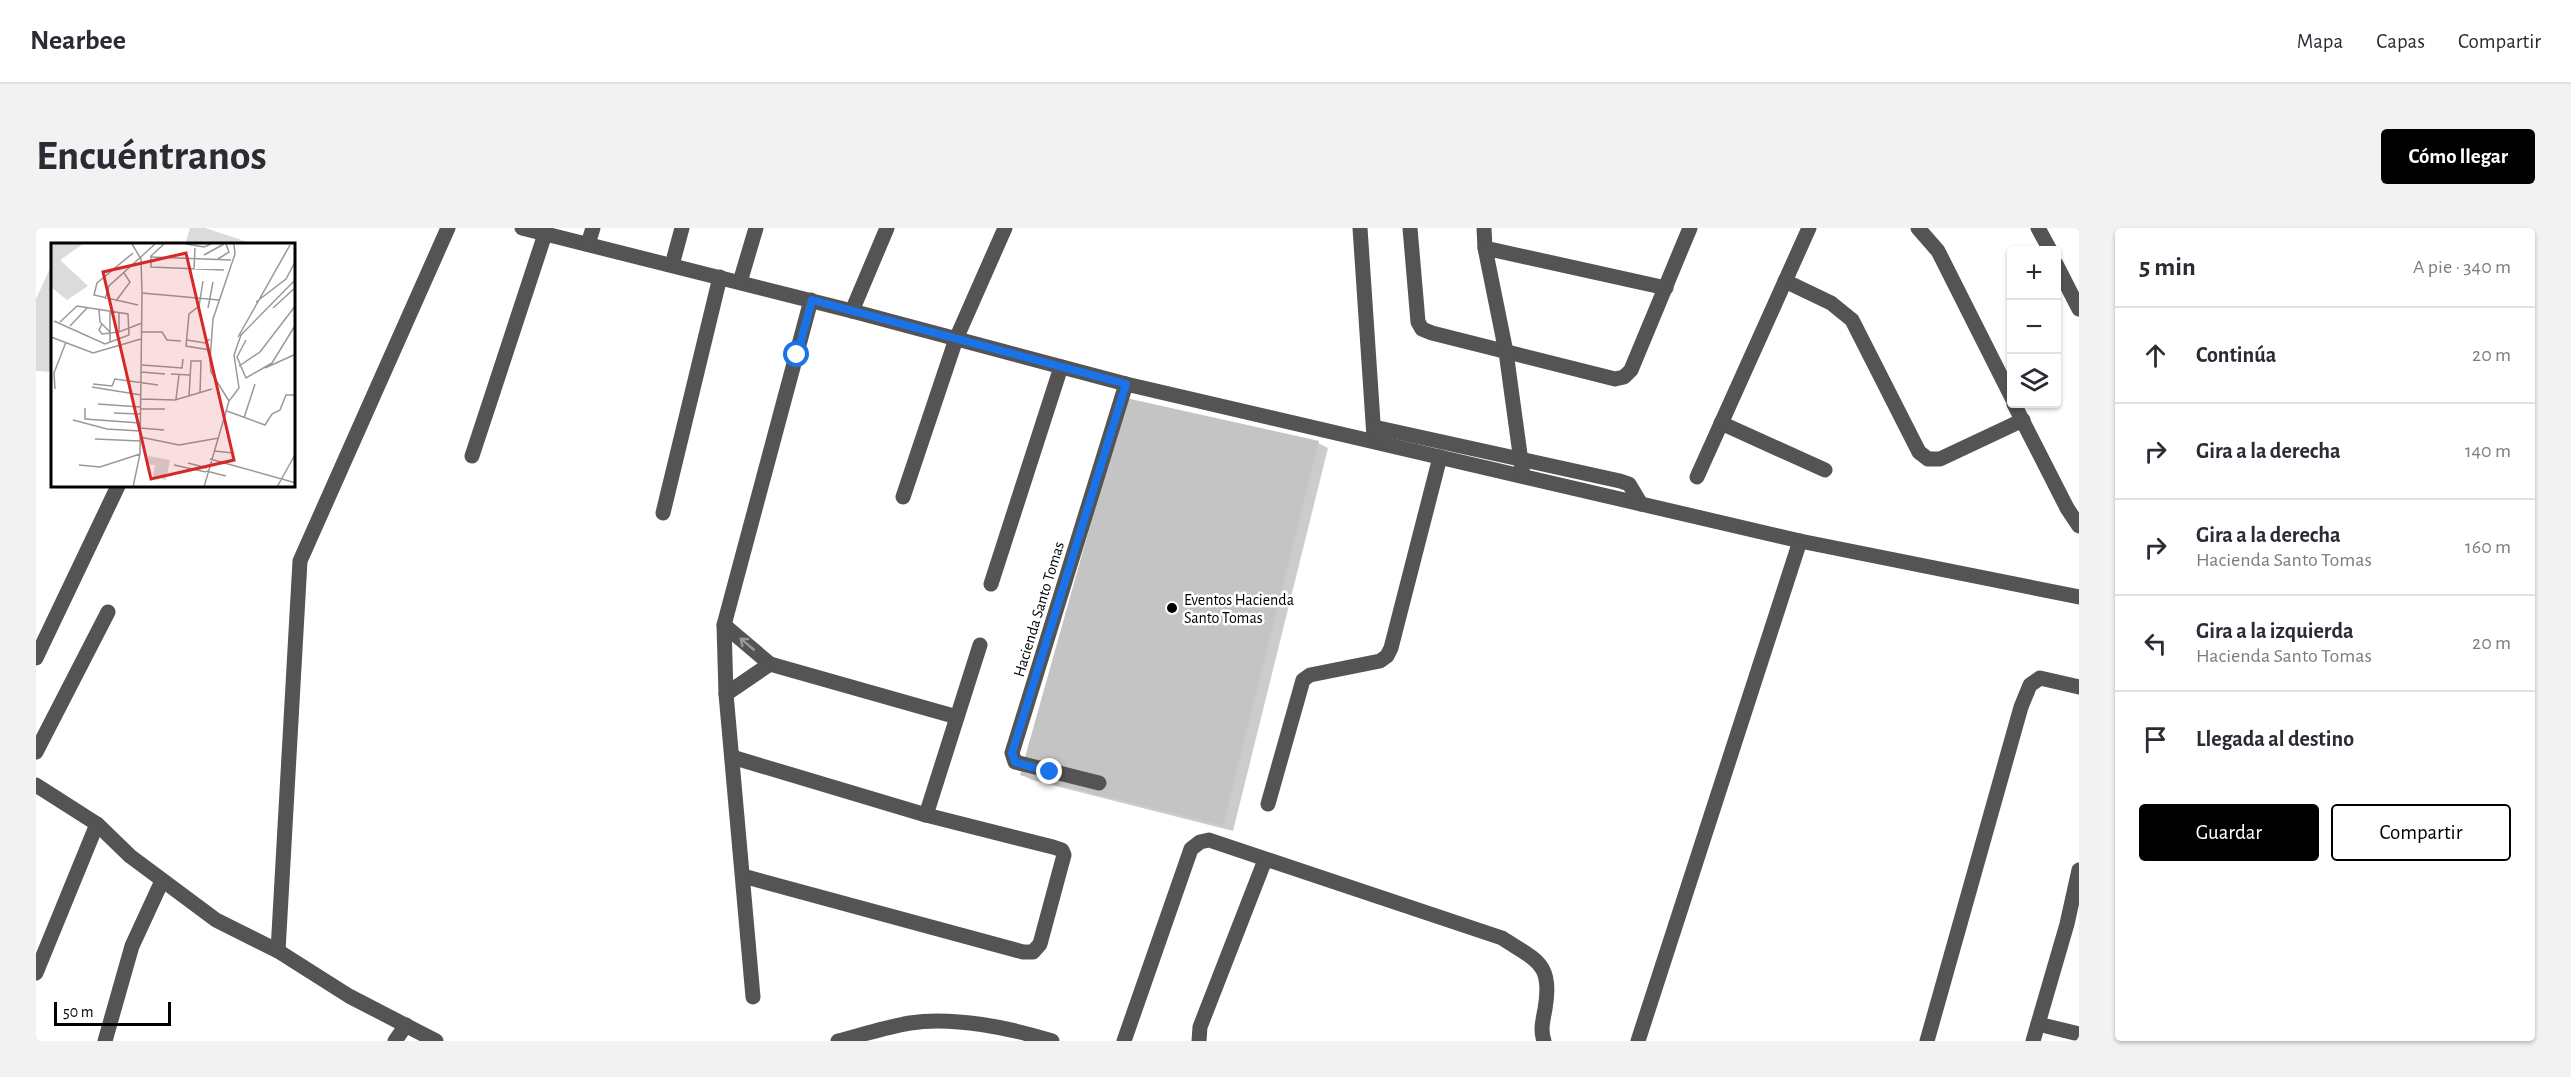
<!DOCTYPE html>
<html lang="es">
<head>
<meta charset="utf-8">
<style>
	:root { --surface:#fff; --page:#f2f2f3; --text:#2b2b33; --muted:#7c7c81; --line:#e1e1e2; --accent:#000 }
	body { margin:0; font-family:"Alegreya Sans",sans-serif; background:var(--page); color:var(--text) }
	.controls { position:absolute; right:18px; top:18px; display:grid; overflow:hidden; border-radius:6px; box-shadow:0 2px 4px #0004 }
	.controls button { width:54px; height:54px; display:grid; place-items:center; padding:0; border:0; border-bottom:2px solid var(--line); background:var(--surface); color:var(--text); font:30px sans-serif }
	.scale { position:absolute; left:18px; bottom:15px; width:117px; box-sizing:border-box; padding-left:6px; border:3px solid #000; border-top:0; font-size:16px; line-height:21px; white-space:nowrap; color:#000; -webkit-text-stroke:4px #fff; paint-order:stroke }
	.stop { position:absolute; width:18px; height:18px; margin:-14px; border:4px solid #1a73e8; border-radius:50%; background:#fff }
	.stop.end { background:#1a73e8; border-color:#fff; box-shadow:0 2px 6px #0008 }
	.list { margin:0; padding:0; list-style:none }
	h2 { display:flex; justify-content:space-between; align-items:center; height:78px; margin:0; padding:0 24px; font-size:26px }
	h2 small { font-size:20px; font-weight:400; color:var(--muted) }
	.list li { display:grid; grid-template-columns:39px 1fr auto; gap:18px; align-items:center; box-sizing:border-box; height:96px; padding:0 24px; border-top:2px solid var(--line) }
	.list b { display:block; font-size:22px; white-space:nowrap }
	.list p { margin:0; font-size:20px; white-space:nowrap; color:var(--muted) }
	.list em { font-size:20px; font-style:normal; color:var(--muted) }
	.actions { display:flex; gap:12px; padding:18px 24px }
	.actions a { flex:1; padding:14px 0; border:2px solid var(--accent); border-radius:6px; text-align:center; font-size:21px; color:var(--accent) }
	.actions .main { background:var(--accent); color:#fff }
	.icon { flex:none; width:33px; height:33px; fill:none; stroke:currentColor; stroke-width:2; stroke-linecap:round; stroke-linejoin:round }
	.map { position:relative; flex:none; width:2043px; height:813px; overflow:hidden; border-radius:6px }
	header { display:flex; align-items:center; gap:36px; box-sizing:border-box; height:84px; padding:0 30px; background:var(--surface); border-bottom:2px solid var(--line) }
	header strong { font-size:28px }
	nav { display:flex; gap:33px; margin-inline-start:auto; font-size:21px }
	.intro { display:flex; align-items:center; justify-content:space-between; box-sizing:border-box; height:144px; padding:0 36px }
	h1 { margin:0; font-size:42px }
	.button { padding:15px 27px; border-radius:6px; background:var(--accent); color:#fff; font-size:21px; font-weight:700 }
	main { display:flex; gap:36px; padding:0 36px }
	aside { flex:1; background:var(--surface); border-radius:6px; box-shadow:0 2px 4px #0004 }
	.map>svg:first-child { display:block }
</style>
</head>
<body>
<header>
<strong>Nearbee</strong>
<nav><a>Mapa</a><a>Capas</a><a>Compartir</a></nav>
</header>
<div class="intro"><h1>Encuéntranos</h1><a class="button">Cómo llegar</a></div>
<main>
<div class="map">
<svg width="2043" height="813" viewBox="0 0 2043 813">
	<rect width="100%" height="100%" fill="#fff"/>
	<g fill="#dbdbdb">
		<path d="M154,0H169L218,16H149Z"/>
		<path d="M16,36V144L0,143V71Z"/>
	</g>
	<path fill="#0003" d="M1282,215L1292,220L1197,603L996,552L986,547Z"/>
	<path fill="#c4c4c4" d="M1090,170L1283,213L1187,598L984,547Z"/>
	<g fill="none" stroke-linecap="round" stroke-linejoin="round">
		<g stroke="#545454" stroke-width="15">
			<path d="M486,0L816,83L1090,156L1764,313L2043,369"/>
			<path d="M1324,0L1338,209"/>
			<path d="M1374,0L1382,94L1386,101L1396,105L1579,151L1588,149L1595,142L1654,0"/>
			<path d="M1448,0L1449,20"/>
			<path d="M1882,0L1902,23L1976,170"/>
			<path d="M2002,0L2014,22"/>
			<path d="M552,16L557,0"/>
			<path d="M2020,36L2043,81"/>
			<path d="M636,37L646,0"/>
			<path d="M1749,53L1795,75L1816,92L1883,224L1892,231H1904L1987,192"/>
			<path d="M704,54L720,0"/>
			<path d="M816,83L851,0"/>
			<path d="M1978,176L2031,280L2043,298"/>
			<path d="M1685,195L1789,242"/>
			<path d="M1338,199L1584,253L1593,256L1605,276"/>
			<path d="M436,228L509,6"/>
			<path d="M1487,248L1470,124L1449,20L1630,60"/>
			<path d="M1661,249L1773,0"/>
			<path d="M867,269L920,111L969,0"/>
			<path d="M627,285L684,49"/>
			<path d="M955,356L1025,139"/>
			<path d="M688,397L734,436L921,489"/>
			<path d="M0,430L82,258"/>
			<path d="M690,466L734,436"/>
			<path d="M0,524L72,384"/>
			<path d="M696,529L890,587L1017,619L1026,622L1028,627L1004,716L997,724H987L707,648"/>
			<path d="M1063,555L979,534L976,525L1090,156"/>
			<path d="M0,557L61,596L94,628L180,692L242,723L313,768L400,813"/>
			<path d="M1232,576L1267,452L1274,447L1344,433L1351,428L1355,420L1404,229"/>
			<path d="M890,587L944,417"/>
			<path d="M242,723L264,333L412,0"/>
			<path d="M0,745L61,596"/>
			<path d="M717,769L690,466L688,397L775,72"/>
			<path d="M2002,796L2043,806"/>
			<path d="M69,813L96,718L126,653"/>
			<path d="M359,813L370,797"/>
			<path d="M802,813C825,807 850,799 874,795C917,788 975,800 1016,813"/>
			<path d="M1088,813L1155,621L1164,614L1173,612L1466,710C1501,733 1517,735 1509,781C1507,792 1504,802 1508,813"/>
			<path d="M1163,813L1164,799L1229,632"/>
			<path d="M1602,813L1764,313"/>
			<path d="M1891,813L1985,479L1994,457L2004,450L2043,459"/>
			<path d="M1997,813L2031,696L2043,642"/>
		</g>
	</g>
	<defs><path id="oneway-shaft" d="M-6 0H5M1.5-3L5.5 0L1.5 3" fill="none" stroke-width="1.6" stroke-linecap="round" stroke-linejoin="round" transform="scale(1.5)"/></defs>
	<use stroke="#989898" href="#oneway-shaft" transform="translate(711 416) rotate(-140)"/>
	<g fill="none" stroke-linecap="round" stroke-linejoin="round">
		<path stroke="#1a73e8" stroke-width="8" d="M761,127L776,72L1090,156L976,525L979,534L1014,544"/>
	</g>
	<circle fill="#000" stroke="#fff" stroke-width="2" cx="1136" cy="380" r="6"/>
	<g text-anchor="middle" stroke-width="5" stroke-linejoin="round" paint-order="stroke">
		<g font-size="16" fill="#000" stroke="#fff" text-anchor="start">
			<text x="1148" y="377">Eventos Hacienda<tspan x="1148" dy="18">Santo Tomas</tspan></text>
		</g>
		<g font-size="16" fill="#000" stroke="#fff">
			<text transform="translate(1002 381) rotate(-73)" y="6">Hacienda Santo Tomas</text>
		</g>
	</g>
	<g transform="translate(15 15)">
		<rect width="244" height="244" fill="#fff"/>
		<path d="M0,1H32L9,17L37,43L16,57L0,44ZM97,213L119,217L115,237L102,234L104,222L96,221Z" fill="#dbdbdb"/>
		<path fill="none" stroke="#999" stroke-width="1.5" d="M81,1L90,16L91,50L89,211L82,244M113,1L100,13V24L173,27M135,1L153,4L160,1M82,10L46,40L43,52L87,62M153,12L173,1M99,14L180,17M167,16L178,9L175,1M143,26L144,5M152,38L148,63L138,71L135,103L159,107M91,50L168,57M54,56L58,43L104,1M65,58L79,39L73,30M205,59L235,36L245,17M157,65L162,39M222,65L245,44M48,67L49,79L59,89M59,68V99M68,70V89L91,80M3,78L54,101L78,92L77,71L26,63L9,79M51,81L48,87L51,91L68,89M19,83L36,65M91,89H111L116,97L130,98M0,94L42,110L90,96M187,94L239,2M136,97L154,100L159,96M195,97L186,114L195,135L221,120L245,81M91,122L131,125L132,116M188,123L209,109L245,62M214,125L245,111M90,129L114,131M120,131L139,132M42,141L61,143L64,136L107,142M41,144L90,152M4,146L3,130L15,99M138,154L140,118H150L149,150M90,156L124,157L161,146M125,156L128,132M178,158L160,129L159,118L162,76L184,11L183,1M47,161L89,164M34,165V176L89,180M89,166H114M176,168L214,182L221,171L229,167L235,152H245M63,170L89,171M193,175L204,141M22,177L56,186L89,188M89,185L113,187M89,194L128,202L168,195M44,196L89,198M163,208L182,210M159,216L245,240M137,220L156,225M28,222L49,224L89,211M123,222L155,229M155,228L175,233M153,244L178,158L188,145L183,112L190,92L245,36M226,244L245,210"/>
		<path fill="#d62828" fill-opacity="0.15" stroke="#d62828" stroke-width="3" d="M135,10L183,217L100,236L52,29Z"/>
		<rect width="244" height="244" fill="none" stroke="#000" stroke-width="3"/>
	</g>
</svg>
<div class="controls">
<button>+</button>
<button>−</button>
<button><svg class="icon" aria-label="layers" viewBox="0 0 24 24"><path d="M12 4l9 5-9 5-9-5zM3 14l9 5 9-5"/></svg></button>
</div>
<div class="scale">50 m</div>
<div class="stop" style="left:761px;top:127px"></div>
<div class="stop end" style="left:1014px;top:544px"></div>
</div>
<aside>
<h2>5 min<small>A pie · 340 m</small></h2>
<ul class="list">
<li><svg class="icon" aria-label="ahead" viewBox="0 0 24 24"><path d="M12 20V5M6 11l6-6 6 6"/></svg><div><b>Continúa</b></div><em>20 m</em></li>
<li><svg class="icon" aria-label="right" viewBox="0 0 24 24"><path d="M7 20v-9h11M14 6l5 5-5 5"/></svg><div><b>Gira a la derecha</b></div><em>140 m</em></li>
<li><svg class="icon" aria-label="right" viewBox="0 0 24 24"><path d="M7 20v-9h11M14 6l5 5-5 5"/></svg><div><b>Gira a la derecha</b><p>Hacienda Santo Tomas</p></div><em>160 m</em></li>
<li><svg class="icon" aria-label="left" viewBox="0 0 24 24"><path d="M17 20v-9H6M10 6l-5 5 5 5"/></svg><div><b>Gira a la izquierda</b><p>Hacienda Santo Tomas</p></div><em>20 m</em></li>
<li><svg class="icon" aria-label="arrive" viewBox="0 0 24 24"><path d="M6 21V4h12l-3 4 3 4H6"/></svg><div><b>Llegada al destino</b></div></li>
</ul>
<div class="actions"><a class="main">Guardar</a><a>Compartir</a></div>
</aside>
</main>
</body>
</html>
